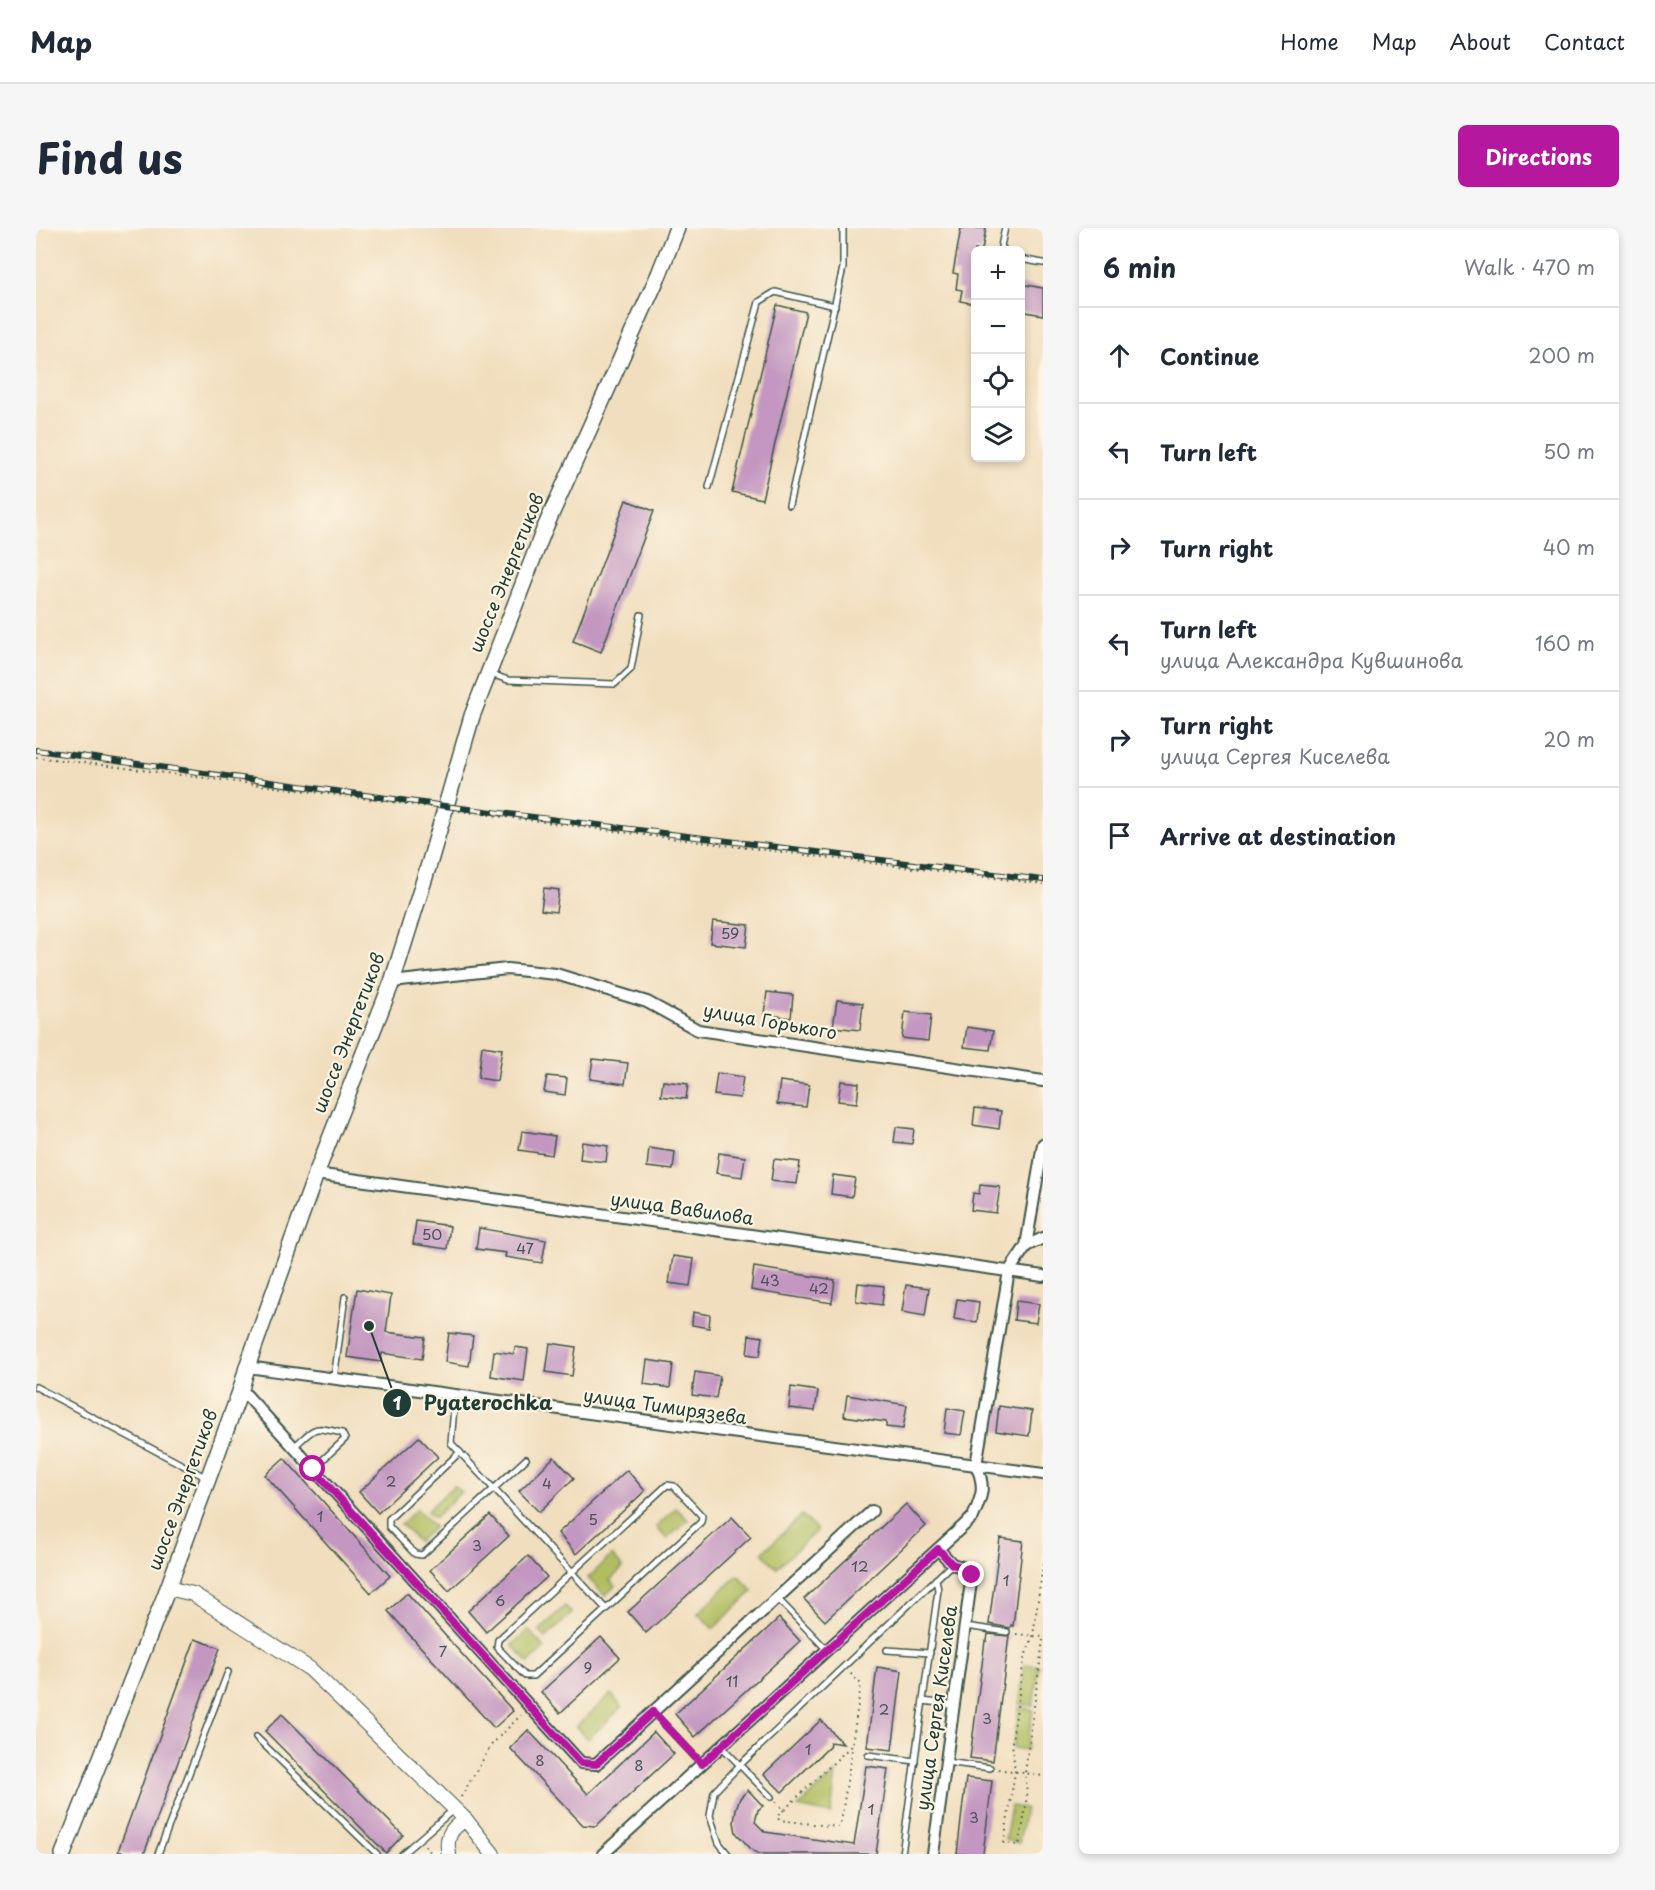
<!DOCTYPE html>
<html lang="en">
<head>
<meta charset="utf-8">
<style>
	:root { --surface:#fff; --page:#f6f6f7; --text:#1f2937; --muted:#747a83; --line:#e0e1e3; --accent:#b5179e }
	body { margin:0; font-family:"Playpen Sans",sans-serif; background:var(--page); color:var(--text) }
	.controls { position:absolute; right:18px; top:18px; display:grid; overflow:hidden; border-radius:9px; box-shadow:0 3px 9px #0003 }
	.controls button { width:54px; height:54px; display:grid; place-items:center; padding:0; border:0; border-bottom:2px solid var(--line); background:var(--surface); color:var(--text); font:30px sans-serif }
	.stop { position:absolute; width:18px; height:18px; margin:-14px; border:4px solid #b5179e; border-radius:50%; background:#fff }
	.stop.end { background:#b5179e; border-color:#fff; box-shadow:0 2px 6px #0008 }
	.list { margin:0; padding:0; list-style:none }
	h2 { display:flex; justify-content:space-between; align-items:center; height:78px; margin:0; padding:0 24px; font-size:26px }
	h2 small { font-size:20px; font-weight:400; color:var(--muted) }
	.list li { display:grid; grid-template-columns:39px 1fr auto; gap:18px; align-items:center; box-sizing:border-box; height:96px; padding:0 24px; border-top:2px solid var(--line) }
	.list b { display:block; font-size:22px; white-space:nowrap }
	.list p { margin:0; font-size:20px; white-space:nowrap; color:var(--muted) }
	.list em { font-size:20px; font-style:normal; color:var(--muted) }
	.icon { flex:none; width:33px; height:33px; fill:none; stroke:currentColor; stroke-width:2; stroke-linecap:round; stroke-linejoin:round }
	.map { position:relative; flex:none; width:1007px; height:1626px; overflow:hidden; border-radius:9px }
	header { display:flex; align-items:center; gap:36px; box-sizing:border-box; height:84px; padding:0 30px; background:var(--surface); border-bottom:2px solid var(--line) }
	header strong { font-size:28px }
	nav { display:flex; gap:33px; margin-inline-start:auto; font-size:21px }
	.intro { display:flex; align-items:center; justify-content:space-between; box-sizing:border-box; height:144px; padding:0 36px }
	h1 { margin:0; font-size:42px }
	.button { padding:15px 27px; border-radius:9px; background:var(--accent); color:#fff; font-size:21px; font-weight:700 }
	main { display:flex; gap:36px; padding:0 36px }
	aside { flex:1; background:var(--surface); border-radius:9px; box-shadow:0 3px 9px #0003 }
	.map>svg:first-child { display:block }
</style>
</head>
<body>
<header>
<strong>Map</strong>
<nav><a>Home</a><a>Map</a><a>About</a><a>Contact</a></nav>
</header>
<div class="intro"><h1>Find us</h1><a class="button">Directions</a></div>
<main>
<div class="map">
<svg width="1007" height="1626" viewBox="0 0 1007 1626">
	<rect width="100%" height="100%" fill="#fcf5e5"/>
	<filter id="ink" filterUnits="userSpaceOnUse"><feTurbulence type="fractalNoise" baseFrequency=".0167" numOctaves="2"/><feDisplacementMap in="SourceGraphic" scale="12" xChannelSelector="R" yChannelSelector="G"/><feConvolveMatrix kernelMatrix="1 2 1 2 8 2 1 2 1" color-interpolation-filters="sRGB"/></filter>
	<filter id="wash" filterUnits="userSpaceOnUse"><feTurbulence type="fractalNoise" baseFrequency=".008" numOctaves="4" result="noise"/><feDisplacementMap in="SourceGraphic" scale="24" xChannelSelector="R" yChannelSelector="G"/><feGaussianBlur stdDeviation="1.35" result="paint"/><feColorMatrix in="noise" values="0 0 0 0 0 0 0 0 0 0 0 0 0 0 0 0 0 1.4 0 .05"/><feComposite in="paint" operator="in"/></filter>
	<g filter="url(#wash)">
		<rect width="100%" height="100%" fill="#f1debe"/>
		<g fill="#b0be60" stroke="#687e4a" stroke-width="1.5">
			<path d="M418,1257L425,1264L398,1290L391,1283Z"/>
			<path d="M640,1280L652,1292L631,1311L620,1299Z"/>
			<path d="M381,1281L398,1299L382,1314L365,1296Z"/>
			<path d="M766,1287L781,1302L741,1340L726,1325Z"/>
			<path d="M576,1327L587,1340L574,1352L579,1358L569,1368L552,1350Z"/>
			<path d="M702,1347L717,1363L677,1401L662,1385Z"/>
			<path d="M529,1378L536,1385L510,1410L503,1403Z"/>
			<path d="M492,1402L509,1420L493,1435L476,1417Z"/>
			<path d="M989,1436L1003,1438L997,1478L983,1476Z"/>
			<path d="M575,1466L586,1479L552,1511L540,1499Z"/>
			<path d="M983,1480L997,1482L991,1522L977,1520Z"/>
			<path d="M800,1545L795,1586L762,1579Z"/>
			<path d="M975,1578L989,1580L983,1615L969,1612Z"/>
		</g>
		<g id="blocks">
			<g fill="#c397c1">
				<path d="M925,0H950L946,22H939V76L924,73L926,62L920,61L922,46L917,45Z"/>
				<path d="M984,56L1007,60V87L984,83Z"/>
				<path d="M741,77L770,84L726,271L696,264Z"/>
				<path d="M590,272L618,283L565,424L537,413Z"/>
				<path d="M508,660L523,662L520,684L505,682Z"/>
				<path d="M677,693L713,697L710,719L674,715Z"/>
				<path d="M731,764L757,767L755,790L728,786Z"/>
				<path d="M801,772L827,775L824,802L797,799Z"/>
				<path d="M869,784L895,787L892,813L866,810Z"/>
				<path d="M931,799L957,803L954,822L928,819Z"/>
				<path d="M446,818L466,821L461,853L442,850Z"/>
				<path d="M557,831L592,835L589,856L554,851Z"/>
				<path d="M681,845L707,849L704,870L678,867Z"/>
				<path d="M511,848L531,850L529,867L508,864Z"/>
				<path d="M627,853L652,856L650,871L625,868Z"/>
				<path d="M744,853L773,857L770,879L741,876Z"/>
				<path d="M805,853L823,855L821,875L802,873Z"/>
				<path d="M939,880L965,883L963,901L937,897Z"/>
				<path d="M860,899L878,901L876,916L858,914Z"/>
				<path d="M486,903L519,908L516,927L483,922Z"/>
				<path d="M546,914L572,918L570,934L544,931Z"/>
				<path d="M613,920L639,924L637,942L611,939Z"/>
				<path d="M683,925L709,929L706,949L680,945Z"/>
				<path d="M738,931L764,934L761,956L735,953Z"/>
				<path d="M797,947L819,950L816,969L795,966Z"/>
				<path d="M944,957L964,959L960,985L935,982L937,965L943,966Z"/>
				<path d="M380,993L414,998L411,1021L377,1016Z"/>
				<path d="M443,1000L510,1012L506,1035L469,1029L470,1025L440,1021Z"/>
				<path d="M637,1028L658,1031L654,1058L633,1055Z"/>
				<path d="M718,1039L799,1052L796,1075L715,1062Z"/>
				<path d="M822,1055L848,1058L846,1077L820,1073Z"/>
				<path d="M870,1057L893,1060L889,1088L866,1084Z"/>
				<path d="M321,1061L355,1067L350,1104L389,1109L386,1131L346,1125L345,1134L311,1129Z"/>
				<path d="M921,1071L943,1074L941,1094L918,1091Z"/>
				<path d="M980,1073L1003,1076L1000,1095L978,1092Z"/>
				<path d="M657,1084L674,1087L673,1100L656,1097Z"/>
				<path d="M413,1105L437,1108L433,1138L409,1134Z"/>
				<path d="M713,1107L727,1109L724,1128L711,1126Z"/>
				<path d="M514,1115L540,1119L536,1148L510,1144Z"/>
				<path d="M479,1119L492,1121L488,1153L455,1148L458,1123L478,1126Z"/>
				<path d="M611,1132L637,1136L634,1160L608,1156Z"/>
				<path d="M659,1144L684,1148L680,1170L656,1167Z"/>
				<path d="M755,1159L782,1163L779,1183L753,1180Z"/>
				<path d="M811,1167L871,1177L867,1201L850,1199V1194L808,1188Z"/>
				<path d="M963,1178L996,1183L993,1208L960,1203Z"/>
				<path d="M911,1180L929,1183L925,1207L908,1205Z"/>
				<path d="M383,1209L402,1229L342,1285L323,1264Z"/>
				<path d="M518,1229L538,1250L503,1284L483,1263Z"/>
				<path d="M248,1230L354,1348L335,1365L229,1247Z"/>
				<path d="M591,1242L609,1263L540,1326L522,1305Z"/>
				<path d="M870,1276L890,1298L789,1393L768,1371Z"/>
				<path d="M454,1287L473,1308L413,1363L394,1342Z"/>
				<path d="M696,1289L715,1309L610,1405L592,1384Z"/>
				<path d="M964,1310L987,1313L977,1398L975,1397L974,1400L953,1396Z"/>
				<path d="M492,1328L511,1349L450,1404L432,1383Z"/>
				<path d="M371,1365L477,1483L458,1500L352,1383Z"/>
				<path d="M743,1390L764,1413L659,1509L639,1486Z"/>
				<path d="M952,1406L973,1408L957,1533L934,1530L949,1413H951Z"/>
				<path d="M565,1409L584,1430L524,1485L505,1464Z"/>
				<path d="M159,1411L184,1420L108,1626H91L82,1623Z"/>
				<path d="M841,1439L866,1443L856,1522L831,1519Z"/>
				<path d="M246,1486L367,1607L350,1625L229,1503Z"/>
				<path d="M785,1492L807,1516L794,1514L793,1519L746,1564L728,1546Z"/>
				<path d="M492,1502L552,1566L618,1504L638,1526L560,1598L547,1597L474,1520Z"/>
				<path d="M830,1538L852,1541L840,1626H723L717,1623L700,1605L698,1594L700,1581L704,1570L712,1562L727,1578L722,1582L719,1594L729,1604L818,1617Z"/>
				<path d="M930,1550L956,1553L947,1626H921Z"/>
			</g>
		</g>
	</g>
	<g filter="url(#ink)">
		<use href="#blocks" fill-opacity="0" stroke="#3e5549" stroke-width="1.5"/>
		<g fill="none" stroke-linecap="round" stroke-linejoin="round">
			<g stroke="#3e5549" stroke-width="8">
				<g id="service">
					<path d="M968,22L965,18L969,0"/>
					<path d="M984,31L1007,35"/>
					<path d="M673,259L723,74L739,64L799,78"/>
					<path d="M753,277L807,40V0"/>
					<path d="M455,446L472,452L579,456L595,441L605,387"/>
					<path d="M298,1151L309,1069"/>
					<path d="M0,1159L171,1250"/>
					<path d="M419,1167L415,1215C467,1271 519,1326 570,1381L497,1448H489L461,1419L462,1412L631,1257L638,1258L666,1288L665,1294L570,1381"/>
					<path d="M258,1219C281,1198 276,1198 306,1205L309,1211L277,1241"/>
					<path d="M424,1224L353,1291V1299L379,1326L386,1327L490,1231"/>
					<path d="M741,1370L791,1422"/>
					<path d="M929,1398L971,1404"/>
					<path d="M851,1422L894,1425"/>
					<path d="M887,1473L918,1477"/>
					<path d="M617,1484L666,1536"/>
					<path d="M220,1509L341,1626"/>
					<path d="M685,1518L735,1569"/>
					<path d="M832,1527L879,1533"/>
					<path d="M910,1534L954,1540"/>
					<path d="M122,1626L192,1444"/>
					<path d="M366,1626L417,1582"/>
					<path d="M692,1626L683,1615L674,1588L678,1564L704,1537L916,1336"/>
					<path d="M866,1626L902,1362L900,1351"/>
				</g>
			</g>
			<g stroke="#3e5549" stroke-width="14">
				<g id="minor">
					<path d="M356,754L471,741L520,746L611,774L662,802L1007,853"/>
					<path d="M280,946L1007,1048"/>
					<path d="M990,1018L1007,1010"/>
					<path d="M211,1139L1007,1246"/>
					<path d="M205,1161L545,1535L560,1536L836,1283"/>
					<path d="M940,1237L973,1043L990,1018L1007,916"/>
					<path d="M567,1626L937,1289C946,1268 950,1259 940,1237"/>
					<path d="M897,1626L936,1347L929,1340L916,1336L902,1321"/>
				</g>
			</g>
			<g stroke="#3e5549" stroke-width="16">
				<g id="tertiary">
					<path d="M132,1360L157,1366L274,1441L430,1592L457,1626"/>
					<path d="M413,1626C409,1610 415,1599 430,1592"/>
				</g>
			</g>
			<g stroke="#3e5549" stroke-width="18">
				<path id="secondary" d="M27,1626L132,1360L205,1161L211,1139L280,946L356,754L394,633L436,488L508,302L623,46L641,0"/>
			</g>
			<g stroke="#3e5549" stroke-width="2" stroke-dasharray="1.5 4.5" stroke-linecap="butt">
				<path d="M0,529C131,545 263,562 394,579"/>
				<path d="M423,583L656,613L1007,656"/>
				<path d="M1007,1336L997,1408L988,1431L976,1514L979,1544L968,1615L983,1617C988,1591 993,1571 989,1545L1007,1412"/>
				<path d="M980,1406L1007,1409"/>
				<path d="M962,1541L1007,1548"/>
				<path d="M425,1569L456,1516L485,1487"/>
				<path d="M740,1574L748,1582L816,1517L825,1456L814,1445"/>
				<path d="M748,1582L741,1588L743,1592L802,1599L805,1594L816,1520"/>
				<path d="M389,1618L396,1626"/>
			</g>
			<use href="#service" stroke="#fff" stroke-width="5"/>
			<use href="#minor" stroke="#fff" stroke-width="10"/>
			<use href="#tertiary" stroke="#fff" stroke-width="14"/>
			<use href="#secondary" stroke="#fff" stroke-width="15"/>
			<g stroke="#1f3d34" stroke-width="6">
				<path id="rail" d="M0,522L409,578L1007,652"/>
			</g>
			<use href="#rail" stroke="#fcf5e5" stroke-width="4" stroke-dasharray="11" stroke-linecap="butt"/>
		</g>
	</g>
	<g fill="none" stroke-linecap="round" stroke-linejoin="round" filter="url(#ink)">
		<path stroke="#b5179e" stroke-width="8" d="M277,1241L545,1535L560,1536L617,1484L666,1536L902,1321L916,1336L929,1340L936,1347"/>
	</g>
	<g text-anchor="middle" stroke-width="4.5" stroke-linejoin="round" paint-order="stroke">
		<g font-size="15" fill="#485457">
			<text x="694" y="711">59</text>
			<text x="396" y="1012">50</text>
			<text x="489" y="1026">47</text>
			<text x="734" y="1058">43</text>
			<text x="783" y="1066">42</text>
			<text x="355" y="1259">2</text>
			<text x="511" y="1261">4</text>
			<text x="284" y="1294">1</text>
			<text x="557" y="1297">5</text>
			<text x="441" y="1323">3</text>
			<text x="824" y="1344">12</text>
			<text x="970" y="1358">1</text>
			<text x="464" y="1378">6</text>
			<text x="407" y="1429">7</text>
			<text x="552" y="1445">9</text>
			<text x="696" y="1459">11</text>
			<text x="848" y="1487">2</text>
			<text x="951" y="1496">3</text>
			<text x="772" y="1527">1</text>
			<text x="504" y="1538">8</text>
			<text x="603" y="1543">8</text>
			<text x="835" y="1587">1</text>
			<text x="938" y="1595">3</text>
		</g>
		<g font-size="18" fill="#1f3d34" stroke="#fcf5e5">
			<text transform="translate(471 345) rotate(-68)" y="6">шоссе Энергетиков</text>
			<text transform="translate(734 794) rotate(10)" y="6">улица Горького</text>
			<text transform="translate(313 805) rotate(-69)" y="6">шоссе Энергетиков</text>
			<text transform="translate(646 981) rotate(8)" y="6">улица Вавилова</text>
			<text transform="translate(629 1179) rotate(8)" y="6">улица Тимирязева</text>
			<text transform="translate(147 1262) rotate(-70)" y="6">шоссе Энергетиков</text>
			<text transform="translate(901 1480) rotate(-82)" y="6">улица Сергея Киселева</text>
		</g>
	</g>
	<path fill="none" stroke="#1f3d34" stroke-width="2" d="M333 1098L361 1175"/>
	<g fill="#1f3d34" stroke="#fcf5e5" stroke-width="2">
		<circle cx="333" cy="1098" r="6"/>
		<circle cx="361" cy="1175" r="15"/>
	</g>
	<g font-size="18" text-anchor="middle" font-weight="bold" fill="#fff">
		<text x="361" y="1182">1</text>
	</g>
	<g font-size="20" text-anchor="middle" font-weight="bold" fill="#1f3d34" stroke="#fcf5e5" stroke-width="4.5" stroke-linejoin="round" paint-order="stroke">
		<text x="452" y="1182">Pyaterochka</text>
	</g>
</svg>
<div class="controls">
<button>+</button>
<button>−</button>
<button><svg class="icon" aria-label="locate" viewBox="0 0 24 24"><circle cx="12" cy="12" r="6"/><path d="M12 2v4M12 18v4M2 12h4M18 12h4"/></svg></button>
<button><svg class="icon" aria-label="layers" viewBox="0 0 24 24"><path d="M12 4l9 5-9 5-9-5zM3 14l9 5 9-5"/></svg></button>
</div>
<div class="stop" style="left:277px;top:1241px"></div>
<div class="stop end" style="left:936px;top:1347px"></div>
</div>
<aside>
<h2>6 min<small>Walk · 470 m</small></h2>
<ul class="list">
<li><svg class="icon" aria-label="ahead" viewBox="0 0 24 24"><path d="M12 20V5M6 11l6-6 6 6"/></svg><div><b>Continue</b></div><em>200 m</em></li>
<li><svg class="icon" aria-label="left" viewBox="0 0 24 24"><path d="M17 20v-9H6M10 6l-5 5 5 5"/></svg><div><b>Turn left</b></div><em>50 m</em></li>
<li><svg class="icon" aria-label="right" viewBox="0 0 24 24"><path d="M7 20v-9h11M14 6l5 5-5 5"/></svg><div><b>Turn right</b></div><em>40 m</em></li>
<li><svg class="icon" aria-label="left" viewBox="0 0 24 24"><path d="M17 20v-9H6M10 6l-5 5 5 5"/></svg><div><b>Turn left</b><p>улица Александра Кувшинова</p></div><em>160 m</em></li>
<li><svg class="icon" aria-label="right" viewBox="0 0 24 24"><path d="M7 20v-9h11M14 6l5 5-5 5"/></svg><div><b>Turn right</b><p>улица Сергея Киселева</p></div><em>20 m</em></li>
<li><svg class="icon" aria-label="arrive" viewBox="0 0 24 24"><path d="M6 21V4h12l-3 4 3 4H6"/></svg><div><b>Arrive at destination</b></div></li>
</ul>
</aside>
</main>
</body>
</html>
